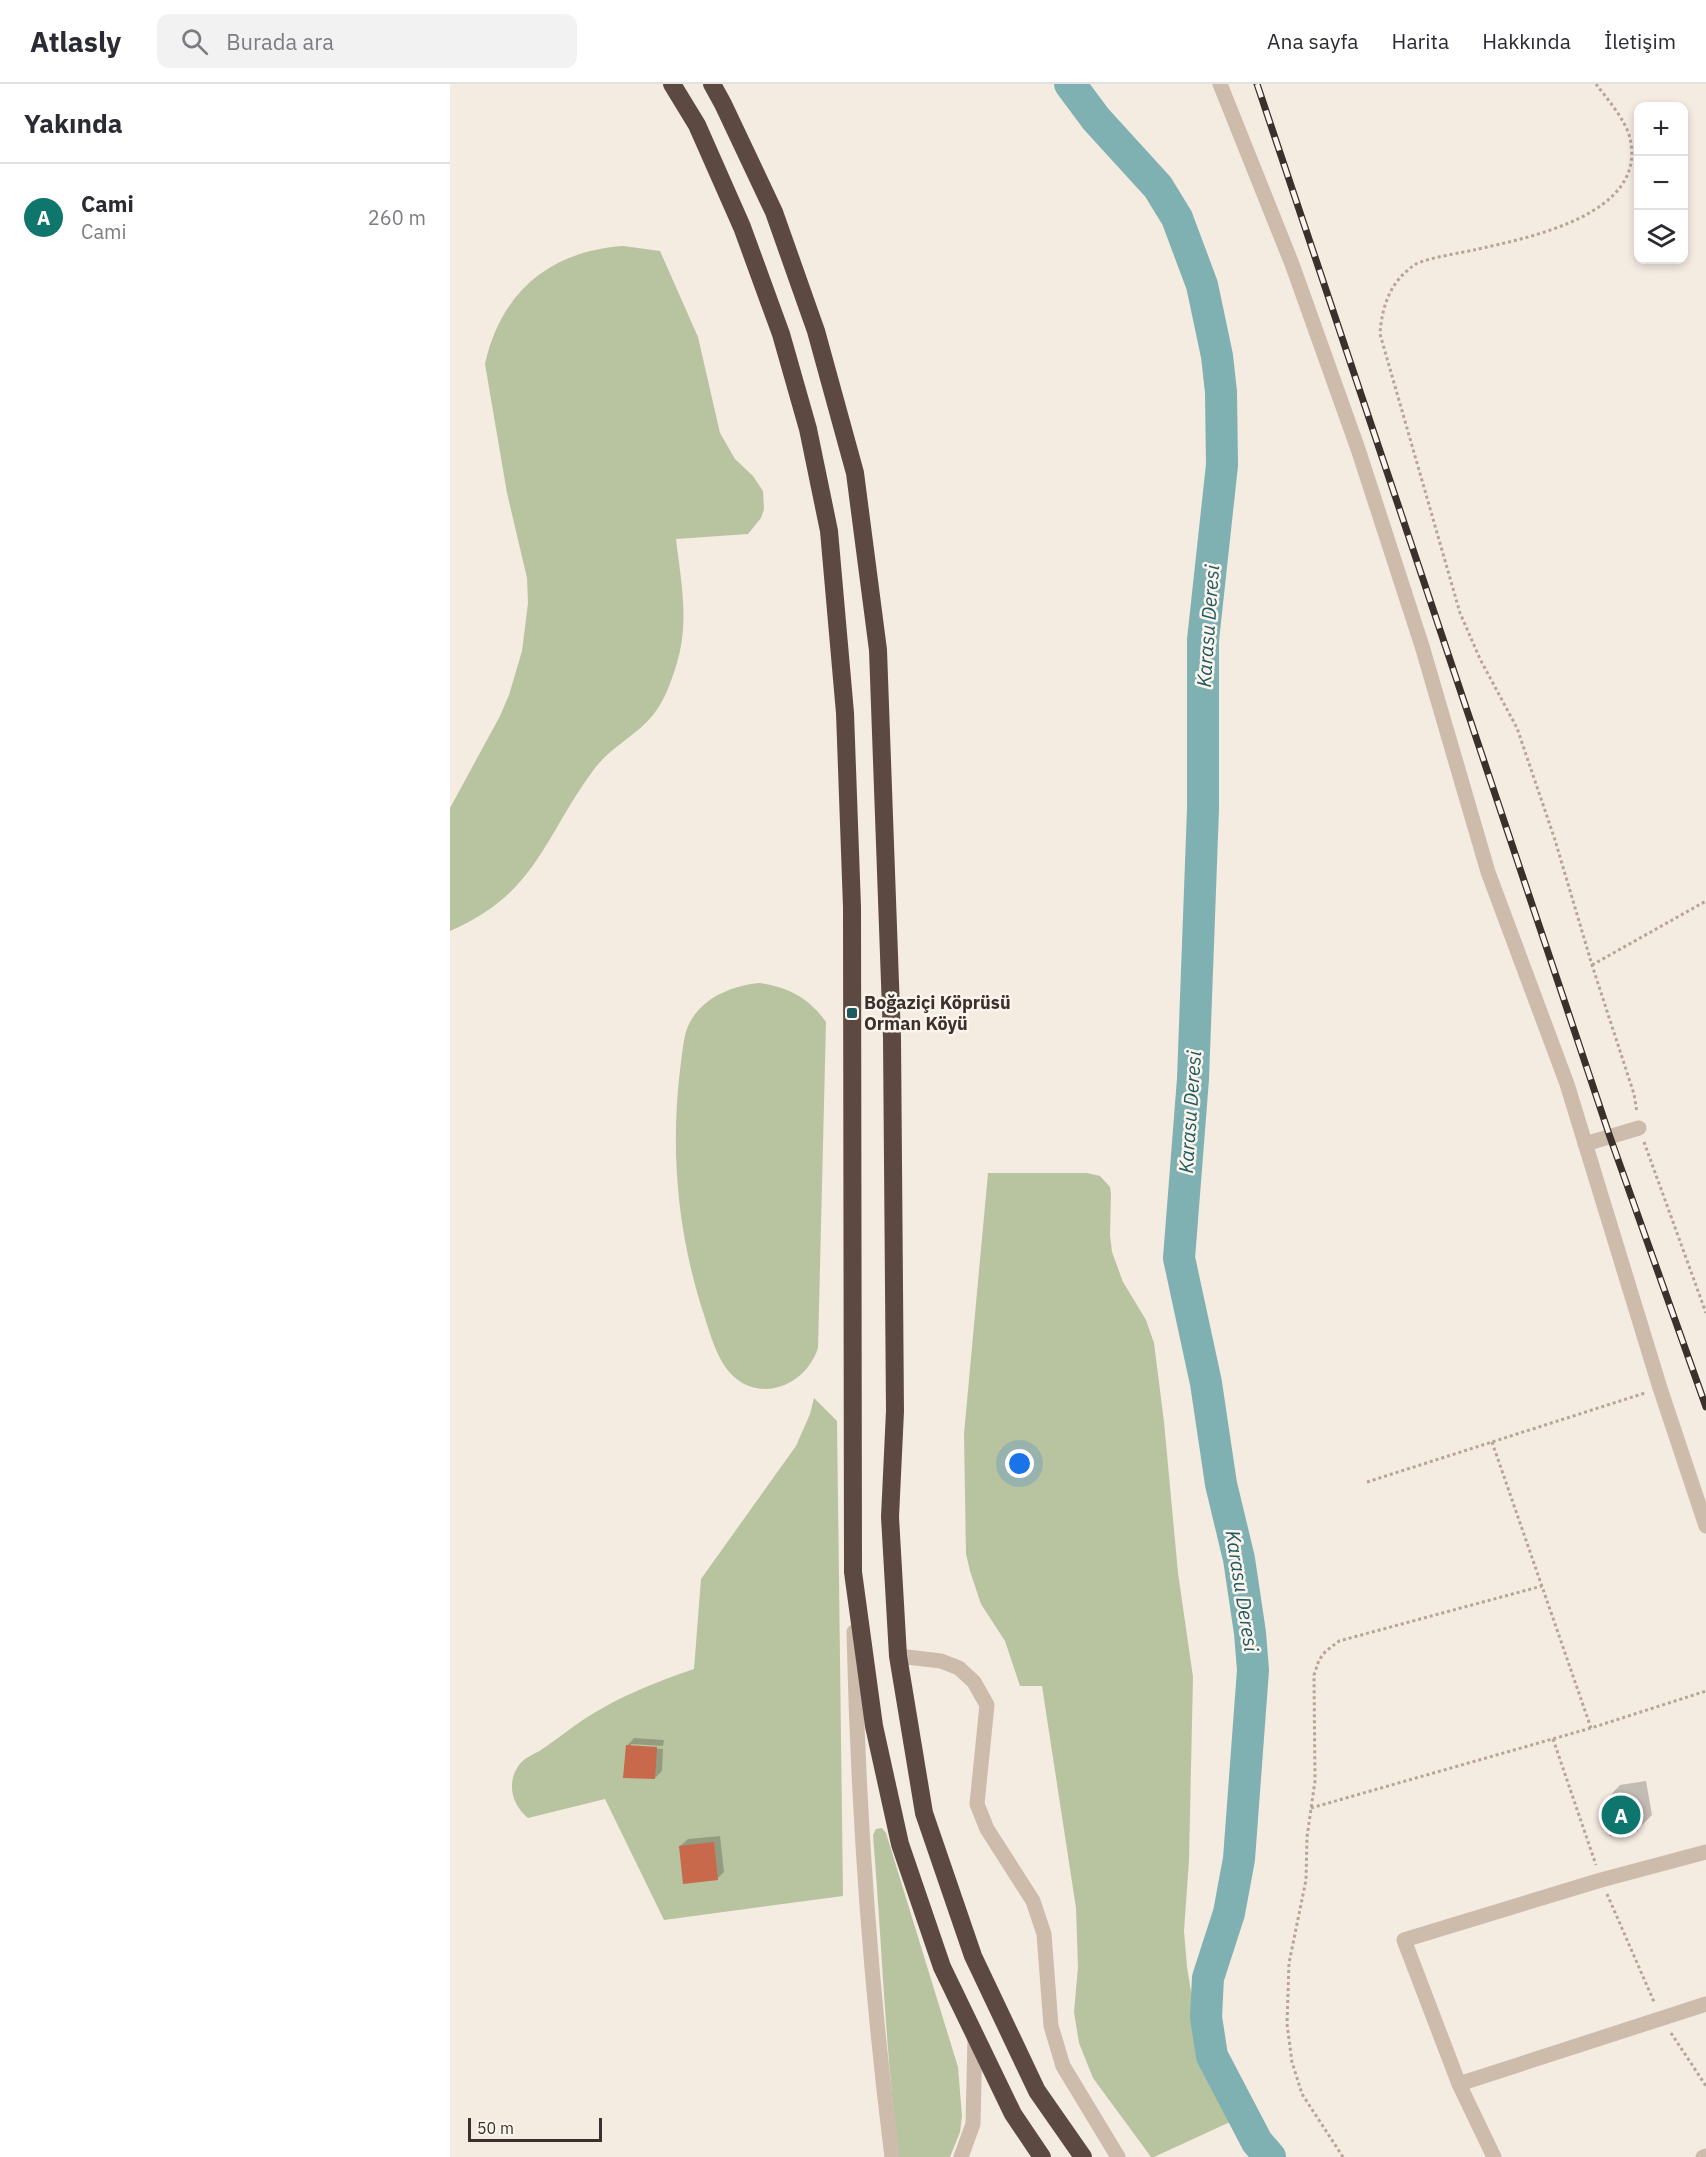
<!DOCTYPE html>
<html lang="tr">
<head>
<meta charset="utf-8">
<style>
	:root { --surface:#fff; --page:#f2f2f3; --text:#2b2b33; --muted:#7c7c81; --line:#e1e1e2; --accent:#0f766e }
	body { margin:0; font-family:"IBM Plex Sans",sans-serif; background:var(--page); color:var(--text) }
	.controls { position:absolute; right:18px; top:18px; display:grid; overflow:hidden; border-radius:12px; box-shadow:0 3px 9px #0003 }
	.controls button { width:54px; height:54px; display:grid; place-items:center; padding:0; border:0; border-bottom:2px solid var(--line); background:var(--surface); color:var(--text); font:30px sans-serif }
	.scale { position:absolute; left:18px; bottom:15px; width:134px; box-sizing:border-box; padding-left:6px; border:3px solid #3b302b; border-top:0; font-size:16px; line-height:21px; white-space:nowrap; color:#3b302b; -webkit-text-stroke:4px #fbf5ee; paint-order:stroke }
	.you { position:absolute; left:570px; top:1380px; width:21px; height:21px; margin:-15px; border:4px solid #fff; border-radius:50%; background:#1a73e8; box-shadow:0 0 0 9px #1a73e833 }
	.badge { display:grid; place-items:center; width:39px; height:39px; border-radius:50%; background:var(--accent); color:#fff; font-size:20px; font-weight:700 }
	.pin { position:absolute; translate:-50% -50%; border:3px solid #fff; box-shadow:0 2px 6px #0006 }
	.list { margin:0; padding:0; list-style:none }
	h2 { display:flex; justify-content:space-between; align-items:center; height:78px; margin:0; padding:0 24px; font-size:26px }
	h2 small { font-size:20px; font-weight:400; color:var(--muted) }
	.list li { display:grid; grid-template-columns:39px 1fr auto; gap:18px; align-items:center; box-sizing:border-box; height:108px; padding:0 24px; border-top:2px solid var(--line) }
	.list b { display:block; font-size:22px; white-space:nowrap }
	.list p { margin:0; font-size:20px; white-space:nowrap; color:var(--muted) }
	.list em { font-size:20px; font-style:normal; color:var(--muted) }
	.icon { flex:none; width:33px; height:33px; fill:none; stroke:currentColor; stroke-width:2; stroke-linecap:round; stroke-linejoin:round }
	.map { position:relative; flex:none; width:1256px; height:2073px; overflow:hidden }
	header { display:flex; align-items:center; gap:36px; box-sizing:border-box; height:84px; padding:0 30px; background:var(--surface); border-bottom:2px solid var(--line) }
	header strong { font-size:28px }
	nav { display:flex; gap:33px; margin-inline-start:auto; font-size:21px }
	.search { width:420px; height:54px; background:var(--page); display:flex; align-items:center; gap:15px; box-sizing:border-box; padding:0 21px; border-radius:12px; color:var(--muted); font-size:22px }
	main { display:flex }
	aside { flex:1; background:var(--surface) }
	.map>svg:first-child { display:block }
</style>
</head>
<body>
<header>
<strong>Atlasly</strong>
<div class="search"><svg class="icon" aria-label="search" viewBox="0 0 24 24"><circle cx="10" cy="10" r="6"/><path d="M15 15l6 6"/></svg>Burada ara</div>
<nav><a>Ana sayfa</a><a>Harita</a><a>Hakkında</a><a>İletişim</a></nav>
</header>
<main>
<aside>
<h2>Yakında<small></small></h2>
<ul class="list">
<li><span class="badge">A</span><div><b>Cami</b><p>Cami</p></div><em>260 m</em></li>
</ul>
</aside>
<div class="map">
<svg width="1256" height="2073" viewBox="0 0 1256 2073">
	<rect width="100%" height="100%" fill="#f4ebe1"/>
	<g fill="#b8c4a0">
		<path d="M173,162L210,167L248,253L270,349L285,375L303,392L313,407L314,425L311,434L298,450L226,455C231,498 240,539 226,582C221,598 214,618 203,631C187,651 161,663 145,684C94,752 87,810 0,847V724L50,632L59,611L72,567L78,519L77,494L57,409L35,280C51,207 101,167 173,162Z"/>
		<path d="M309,899C339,903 359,914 376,938L368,1264C355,1304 304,1322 276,1284C266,1270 260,1250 255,1234C228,1153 220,1070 230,986C232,973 233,954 238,942C251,914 281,902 309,899Z"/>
		<path d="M538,1089H637L650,1092L660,1103L661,1109L660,1151L662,1168L673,1198L696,1236L704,1259L714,1338L728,1489L743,1593L739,1776L734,1847L737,1883L748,1950L757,1980L780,2038L704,2073H701L643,1994L629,1959L624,1928L628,1883L626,1824L592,1602H570L555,1557L531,1520L520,1487L516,1470L514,1350Z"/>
		<path d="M364,1314L387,1337L393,1812L214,1836L155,1715L78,1734C62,1721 56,1699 69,1681C75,1673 83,1671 91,1666C109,1654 125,1640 144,1629C175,1610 209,1597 244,1585L251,1495L346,1362L360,1330Z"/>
		<path d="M432,1744L436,1749L508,1983L512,2032L510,2048L500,2073H449C435,1966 432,1858 423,1751L426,1745Z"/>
	</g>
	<g fill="#0003">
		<path d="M184,1654L214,1656L213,1662L181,1660V1663L213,1665L212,1687L205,1694L177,1662Z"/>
		<path d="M1196,1697L1202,1731L1187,1746L1156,1716L1170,1701Z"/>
		<path d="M270,1752L274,1788L267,1795L230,1762L238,1755Z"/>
	</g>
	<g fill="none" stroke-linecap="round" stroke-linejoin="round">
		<path stroke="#7fb0b2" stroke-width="32" d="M620,0L646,35L708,103L727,134L752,201L767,272L771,308L772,381L753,556V725L743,995L729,1174L756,1299L771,1400L789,1475L800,1549L803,1586L789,1775L779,1829L758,1894L756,1933L762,1972L807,2058L820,2073"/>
	</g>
	<g fill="#c8694b">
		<path d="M176,1661L207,1663L205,1695L173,1694Z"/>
		<path d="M1182,1711L1188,1747L1160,1752L1154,1716Z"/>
		<path d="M264,1758L268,1796L233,1800L229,1762Z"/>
	</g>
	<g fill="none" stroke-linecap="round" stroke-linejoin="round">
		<g stroke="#b9a596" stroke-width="3" stroke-dasharray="3 3" stroke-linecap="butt">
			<path d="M1146,0C1158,16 1175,35 1180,54C1198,132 1076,154 1024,166C1010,169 977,174 966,180C941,196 932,221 930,250L1010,529L1030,575L1067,644L1105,756L1142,881L1184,1010L1187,1029"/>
			<path d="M1142,881L1256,817"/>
			<path d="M1194,1058L1256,1229"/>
			<path d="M1042,1358L1141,1644"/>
			<path d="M917,1398L1195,1309"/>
			<path d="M1103,1655L1146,1781"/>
			<path d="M861,1724L1141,1644L1256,1607"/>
			<path d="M1157,1810L1205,1920"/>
			<path d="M1221,1949L1256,2002"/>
			<path d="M893,2073L852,2010L842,1978L837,1940L839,1879L856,1796L857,1753L865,1697L864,1591L869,1576L875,1568L889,1557L1092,1502"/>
		</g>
		<g stroke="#cdbbac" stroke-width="15">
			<path d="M770,0L842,180L908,365L972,562L1038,788L1117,1000L1210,1304L1256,1442"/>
			<path d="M1135,1060L1189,1044"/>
			<path d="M404,1548C408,1723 420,1899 442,2073"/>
			<path d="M448,1572L491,1577L509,1584L524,1598L537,1621L527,1720L537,1745L583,1817L594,1850L601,1942L613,1982L668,2073"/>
			<path d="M1009,2000L1256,1920"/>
			<path d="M511,2073L523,2040L525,1952"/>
			<path d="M1044,2073L1009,2000L954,1856L1151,1796L1256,1768"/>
			<path d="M1253,2073L1256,2072"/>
		</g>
		<g stroke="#5c4a42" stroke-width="18">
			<path d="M222,0L247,41L292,143L331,250L358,345L379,447L395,629L402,823L403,1488L424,1642L450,1760L492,1883L563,2030L592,2073"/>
			<path d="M262,0L273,20L324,128L366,247L405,389L428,566L442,954L445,1327L440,1433L448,1572L474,1729L523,1872L587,2007L633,2073"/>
		</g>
		<g stroke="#3b302b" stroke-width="7">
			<path id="rail" d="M807,0L1160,1053L1256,1323"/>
		</g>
		<use href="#rail" stroke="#fbf5ee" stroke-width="4.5" stroke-dasharray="14" stroke-linecap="butt"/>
	</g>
	<rect fill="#1f5a5e" stroke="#fbf5ee" stroke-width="2" x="396" y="923" width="12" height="12" rx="3"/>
	<g text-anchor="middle" stroke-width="5" stroke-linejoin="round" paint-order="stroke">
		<g font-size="18" font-weight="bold" fill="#3b302b" stroke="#fbf5ee" text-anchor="start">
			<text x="414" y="925">Boğaziçi Köprüsü<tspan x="414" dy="21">Orman Köyü</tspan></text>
		</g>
		<g font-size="20" font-style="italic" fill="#1f5a5e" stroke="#fbf5ee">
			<text transform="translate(758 542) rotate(-86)" y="7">Karasu Deresi</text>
			<text transform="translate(740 1028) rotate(-86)" y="7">Karasu Deresi</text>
			<text transform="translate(792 1507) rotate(81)" y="7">Karasu Deresi</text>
		</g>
	</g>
</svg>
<div class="controls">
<button>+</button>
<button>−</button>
<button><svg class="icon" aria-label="layers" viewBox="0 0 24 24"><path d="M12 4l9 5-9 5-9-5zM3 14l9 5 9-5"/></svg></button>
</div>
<div class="scale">50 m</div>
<div class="you"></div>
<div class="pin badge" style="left:1171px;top:1731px">A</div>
</div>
</main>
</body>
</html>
